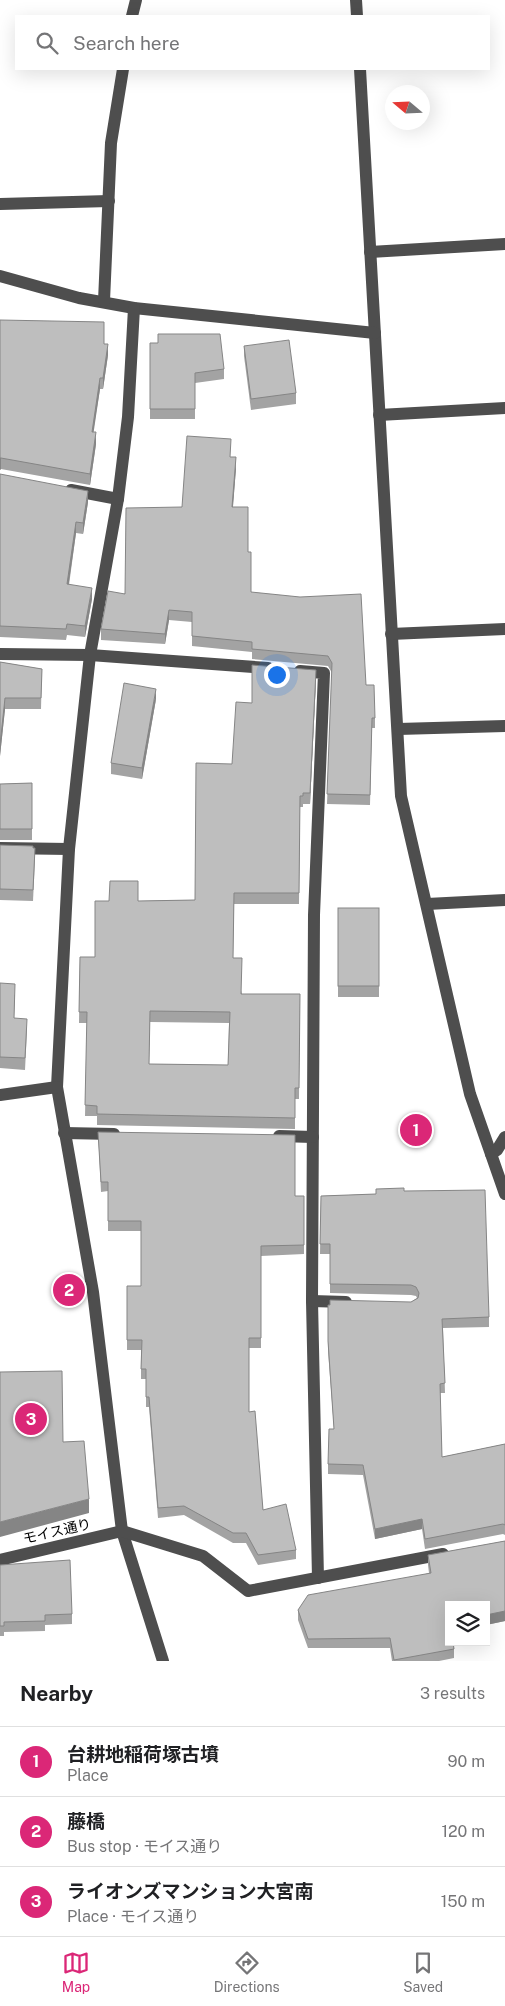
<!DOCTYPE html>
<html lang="en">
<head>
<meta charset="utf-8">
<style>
	:root { --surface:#fff; --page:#f2f2f2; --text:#202124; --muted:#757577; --line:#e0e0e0; --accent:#db2777 }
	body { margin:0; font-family:"Public Sans","Noto Sans JP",sans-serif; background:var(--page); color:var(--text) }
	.controls { position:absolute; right:15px; bottom:15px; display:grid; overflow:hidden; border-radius:0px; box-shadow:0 5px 20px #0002 }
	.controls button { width:45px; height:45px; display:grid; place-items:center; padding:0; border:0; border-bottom:1px solid var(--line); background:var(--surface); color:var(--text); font:25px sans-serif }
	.compass { position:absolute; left:385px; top:85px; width:45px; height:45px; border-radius:50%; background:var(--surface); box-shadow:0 5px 20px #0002; rotate:289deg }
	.you { position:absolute; left:276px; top:674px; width:18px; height:18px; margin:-12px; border:4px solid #fff; border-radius:50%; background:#1a73e8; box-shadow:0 0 0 8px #1a73e833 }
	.badge { display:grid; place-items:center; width:32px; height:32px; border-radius:50%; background:var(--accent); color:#fff; font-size:16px; font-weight:700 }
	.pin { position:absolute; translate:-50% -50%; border:2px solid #fff; box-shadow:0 1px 5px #0006 }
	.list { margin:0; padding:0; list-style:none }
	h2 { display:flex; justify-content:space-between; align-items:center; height:65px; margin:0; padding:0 20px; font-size:21px }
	h2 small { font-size:16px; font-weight:400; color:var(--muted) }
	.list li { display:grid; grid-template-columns:32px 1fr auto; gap:15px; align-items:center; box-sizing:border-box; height:70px; padding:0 20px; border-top:1px solid var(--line) }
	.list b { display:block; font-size:19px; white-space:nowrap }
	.list p { margin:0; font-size:16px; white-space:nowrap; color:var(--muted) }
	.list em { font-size:16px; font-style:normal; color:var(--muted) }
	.icon { flex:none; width:28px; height:28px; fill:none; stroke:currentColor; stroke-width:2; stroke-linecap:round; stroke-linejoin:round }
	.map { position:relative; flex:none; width:505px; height:1661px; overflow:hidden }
	.search { position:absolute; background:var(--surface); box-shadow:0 5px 20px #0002; left:15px; right:15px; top:15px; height:55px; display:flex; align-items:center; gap:12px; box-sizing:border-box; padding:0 18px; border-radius:0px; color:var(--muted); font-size:19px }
	.sheet { height:275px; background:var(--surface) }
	nav { display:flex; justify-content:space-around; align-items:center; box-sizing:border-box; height:70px; border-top:1px solid var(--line); background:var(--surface); font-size:14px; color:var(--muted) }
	nav a { display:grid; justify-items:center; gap:2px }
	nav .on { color:var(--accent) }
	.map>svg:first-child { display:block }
</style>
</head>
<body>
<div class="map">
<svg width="505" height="1661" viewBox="0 0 505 1661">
	<rect width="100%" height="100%" fill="#fff"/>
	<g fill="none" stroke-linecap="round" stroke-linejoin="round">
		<g stroke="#4e4e4e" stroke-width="12">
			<path d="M356,0L357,16"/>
			<path d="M132,16L136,0"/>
			<path d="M360,69L401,796L470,1094L505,1194"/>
			<path d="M0,204L109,201"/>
			<path d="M370,252L505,244"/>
			<path d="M0,276L79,298L134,308L375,333"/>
			<path d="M104,301L111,143L123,69"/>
			<path d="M134,308L128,417L118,499L90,655L69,849L57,1087L93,1292L122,1531L163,1661"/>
			<path d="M379,415L505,408"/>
			<path d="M71,490L118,499"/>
			<path d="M391,634L505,629"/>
			<path d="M0,654L90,655L268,668"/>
			<path d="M300,671L324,673L314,915L312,1301L318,1578"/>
			<path d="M398,729L505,726"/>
			<path d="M0,848L69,849"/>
			<path d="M427,904L505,900"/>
			<path d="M0,1095L57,1087"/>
			<path d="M64,1133L114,1134"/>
			<path d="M279,1136L313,1137"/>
			<path d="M491,1154L497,1150L505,1137"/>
			<path d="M312,1301L346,1302"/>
			<path d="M0,1560L122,1531L203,1556L248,1591L443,1554"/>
		</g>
	</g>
	<g fill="#a3a3a3" fill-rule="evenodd">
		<path d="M0,320L104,344L108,355L103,389H100L93,432L96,444L90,485L1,469L0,470Z"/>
		<path d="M150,343L224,369V379L195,383V419H150Z"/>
		<path d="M244,346L296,393V404L251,410L244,356Z"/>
		<path d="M236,468L233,507L248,552L251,592L366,685L375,718V728H372L370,805L327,804L332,673L328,666L252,659V652L192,646V622L169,620L165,644L101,640V629L182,507Z"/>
		<path d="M0,474L88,502L83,534L76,533L69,585L92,599L85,637L67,635L66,640L0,637Z"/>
		<path d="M0,662L42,669L41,709H5L0,756Z"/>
		<path d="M316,680L310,804H303V807H300L299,904H234L233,958L242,994H300L299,1099H295V1129L97,1125V1116H85L87,1023H79L80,957H95L138,901L195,900L232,764L252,703ZM150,1022L229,1023L228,1065L149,1064Z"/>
		<path d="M156,699L142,779L111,774V763Z"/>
		<path d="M32,783V840H0V784Z"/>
		<path d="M0,845L33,848L35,859L33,901L0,900Z"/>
		<rect x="338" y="908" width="41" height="89"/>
		<path d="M0,983L15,995L14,1018L27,1030L25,1070L0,1068Z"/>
		<path d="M98,1132L295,1196H304V1254L261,1256V1348H249V1412L263,1510L296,1550V1559L258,1565L246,1543H233L184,1515L158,1518L149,1407H146V1379H141V1350H127V1286H141V1231H108V1191L101,1192Z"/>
		<path d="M404,1191L489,1317V1327L443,1328L445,1393H440L442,1457L505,1444V1535L503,1534L425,1549L422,1529L375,1539L363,1475L328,1474V1464L334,1429L328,1351V1305L411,1302L417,1298L416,1296L411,1295L330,1293V1254H320L321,1196L376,1194Z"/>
		<path d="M505,1541V1621L486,1625L449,1605V1642L454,1649V1658L439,1661H392L390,1648H308L298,1620V1610L429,1573L428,1565V1555Z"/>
		<path d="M0,1565L72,1614V1624L45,1625V1631L4,1632V1636H0Z"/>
	</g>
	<g fill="#858585">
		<path d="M108,344V355L103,389V378Z"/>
		<path d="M100,378V389L92,443V432Z"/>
		<path d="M96,432V444L90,485V474Z"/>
		<path d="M236,457V468L232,517V507Z"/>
		<path d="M0,458H1V469L0,470Z"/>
		<path d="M88,491V502L83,534V523Z"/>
		<path d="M76,522V533L67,595V584Z"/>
		<path d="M92,588V599L85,637V626Z"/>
		<path d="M169,610V620L165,644V634Z"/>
		<path d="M316,670V680L310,804V793Z"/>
		<path d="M156,689V699L142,779V768Z"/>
		<path d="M5,698V709L0,756V745Z"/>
		<path d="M89,1499V1513L0,1537V1522Z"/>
		<path d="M422,1519V1529L375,1539V1529Z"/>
		<path d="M505,1611V1621L486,1625V1615Z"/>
	</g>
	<g fill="#bebebe" stroke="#858585" fill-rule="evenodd">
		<path d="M0,320L104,322V344H108L103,378H100L92,432H96L90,474L1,458H0Z"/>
		<path d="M158,334H220L224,369L195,373V409H150V343H158Z"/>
		<path d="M289,340L296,393L251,399L244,346Z"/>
		<path d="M187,436L231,439L230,457H236L232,507H248V552H251V592L300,597L361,594L366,685H374L375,718H372L370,795L327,794L332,663L328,656L252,649V642L192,636V612L169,610L165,634L101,629L108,591L125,594L126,508L182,507Z"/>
		<path d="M0,474L88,491L83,523L76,522L67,584L92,588L85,626L67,624L66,629L0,626Z"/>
		<path d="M0,662L42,669L41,698H5L0,745Z"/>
		<path d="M252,665L316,670L310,793H303V796H300L299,893H234L233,958H242L241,994H300L299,1088H295V1118L97,1114V1106L85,1105L87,1012H79L80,957H95V901H109L110,881H138V901L195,900L196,763L232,764L236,702L252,703ZM150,1011L230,1012L228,1065L149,1064Z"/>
		<path d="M124,683L156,689L142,768L111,763Z"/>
		<path d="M32,783V829H0V784Z"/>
		<path d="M0,845L33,846V848H35L33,890L0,889Z"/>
		<rect x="338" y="908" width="41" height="78"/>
		<path d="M0,983L15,984L14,1018L27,1019L25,1058L0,1057Z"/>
		<path d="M98,1132L295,1135V1196H304V1245L261,1246V1338H249V1412L255,1411L263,1510L286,1504L296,1550L258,1555L246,1533H233L184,1506L158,1508L149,1397H146V1369H141L142,1340H127V1286H141V1221H108V1182H101Z"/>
		<path d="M404,1188V1191L485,1190L489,1317L442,1319L445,1383L440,1384L442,1457L505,1444V1525L503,1524L425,1539L422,1519L375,1529L363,1465L328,1464L329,1429H334L328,1341V1305H330V1300L411,1302L418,1298L419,1293L416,1287L411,1285L330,1284V1244H320L321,1196L376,1194V1189Z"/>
		<path d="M62,1371L63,1442L84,1441L89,1499L0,1522V1372Z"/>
		<path d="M505,1541V1611L486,1615V1605H449V1642H453L454,1649L394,1660L390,1638L308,1639L298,1610L308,1595L431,1573L428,1555Z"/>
		<path d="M70,1560L72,1614L45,1615V1621L4,1622V1626H0V1565Z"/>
	</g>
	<g text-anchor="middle" stroke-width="4" stroke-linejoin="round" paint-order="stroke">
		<g font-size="14" fill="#000" stroke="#fff">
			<text transform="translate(57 1531) rotate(-13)" y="5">モイス通り</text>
		</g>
	</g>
</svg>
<div class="controls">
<button><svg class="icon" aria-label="layers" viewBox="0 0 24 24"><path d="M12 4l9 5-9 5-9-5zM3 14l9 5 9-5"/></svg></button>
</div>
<svg class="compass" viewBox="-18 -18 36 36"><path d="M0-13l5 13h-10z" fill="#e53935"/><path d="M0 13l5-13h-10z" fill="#757577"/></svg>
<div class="you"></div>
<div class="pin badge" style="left:416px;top:1130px">1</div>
<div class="pin badge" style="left:69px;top:1290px">2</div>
<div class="pin badge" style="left:31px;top:1419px">3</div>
<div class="search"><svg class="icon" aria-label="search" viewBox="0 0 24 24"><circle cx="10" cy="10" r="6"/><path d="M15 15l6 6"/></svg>Search here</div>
</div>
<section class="sheet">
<h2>Nearby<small>3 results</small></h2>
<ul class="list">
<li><span class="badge">1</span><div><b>台耕地稲荷塚古墳</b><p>Place</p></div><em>90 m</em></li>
<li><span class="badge">2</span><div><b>藤橋</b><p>Bus stop · モイス通り</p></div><em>120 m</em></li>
<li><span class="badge">3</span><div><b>ライオンズマンション大宮南</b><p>Place · モイス通り</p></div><em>150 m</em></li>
</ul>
</section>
<nav>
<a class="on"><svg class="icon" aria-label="map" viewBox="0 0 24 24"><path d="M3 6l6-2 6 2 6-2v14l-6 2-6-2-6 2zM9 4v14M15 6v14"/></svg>Map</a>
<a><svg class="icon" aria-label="directions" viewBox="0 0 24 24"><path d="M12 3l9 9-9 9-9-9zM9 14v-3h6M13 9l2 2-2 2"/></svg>Directions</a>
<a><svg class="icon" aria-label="saved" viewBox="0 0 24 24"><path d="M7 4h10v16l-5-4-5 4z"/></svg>Saved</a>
</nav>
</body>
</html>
